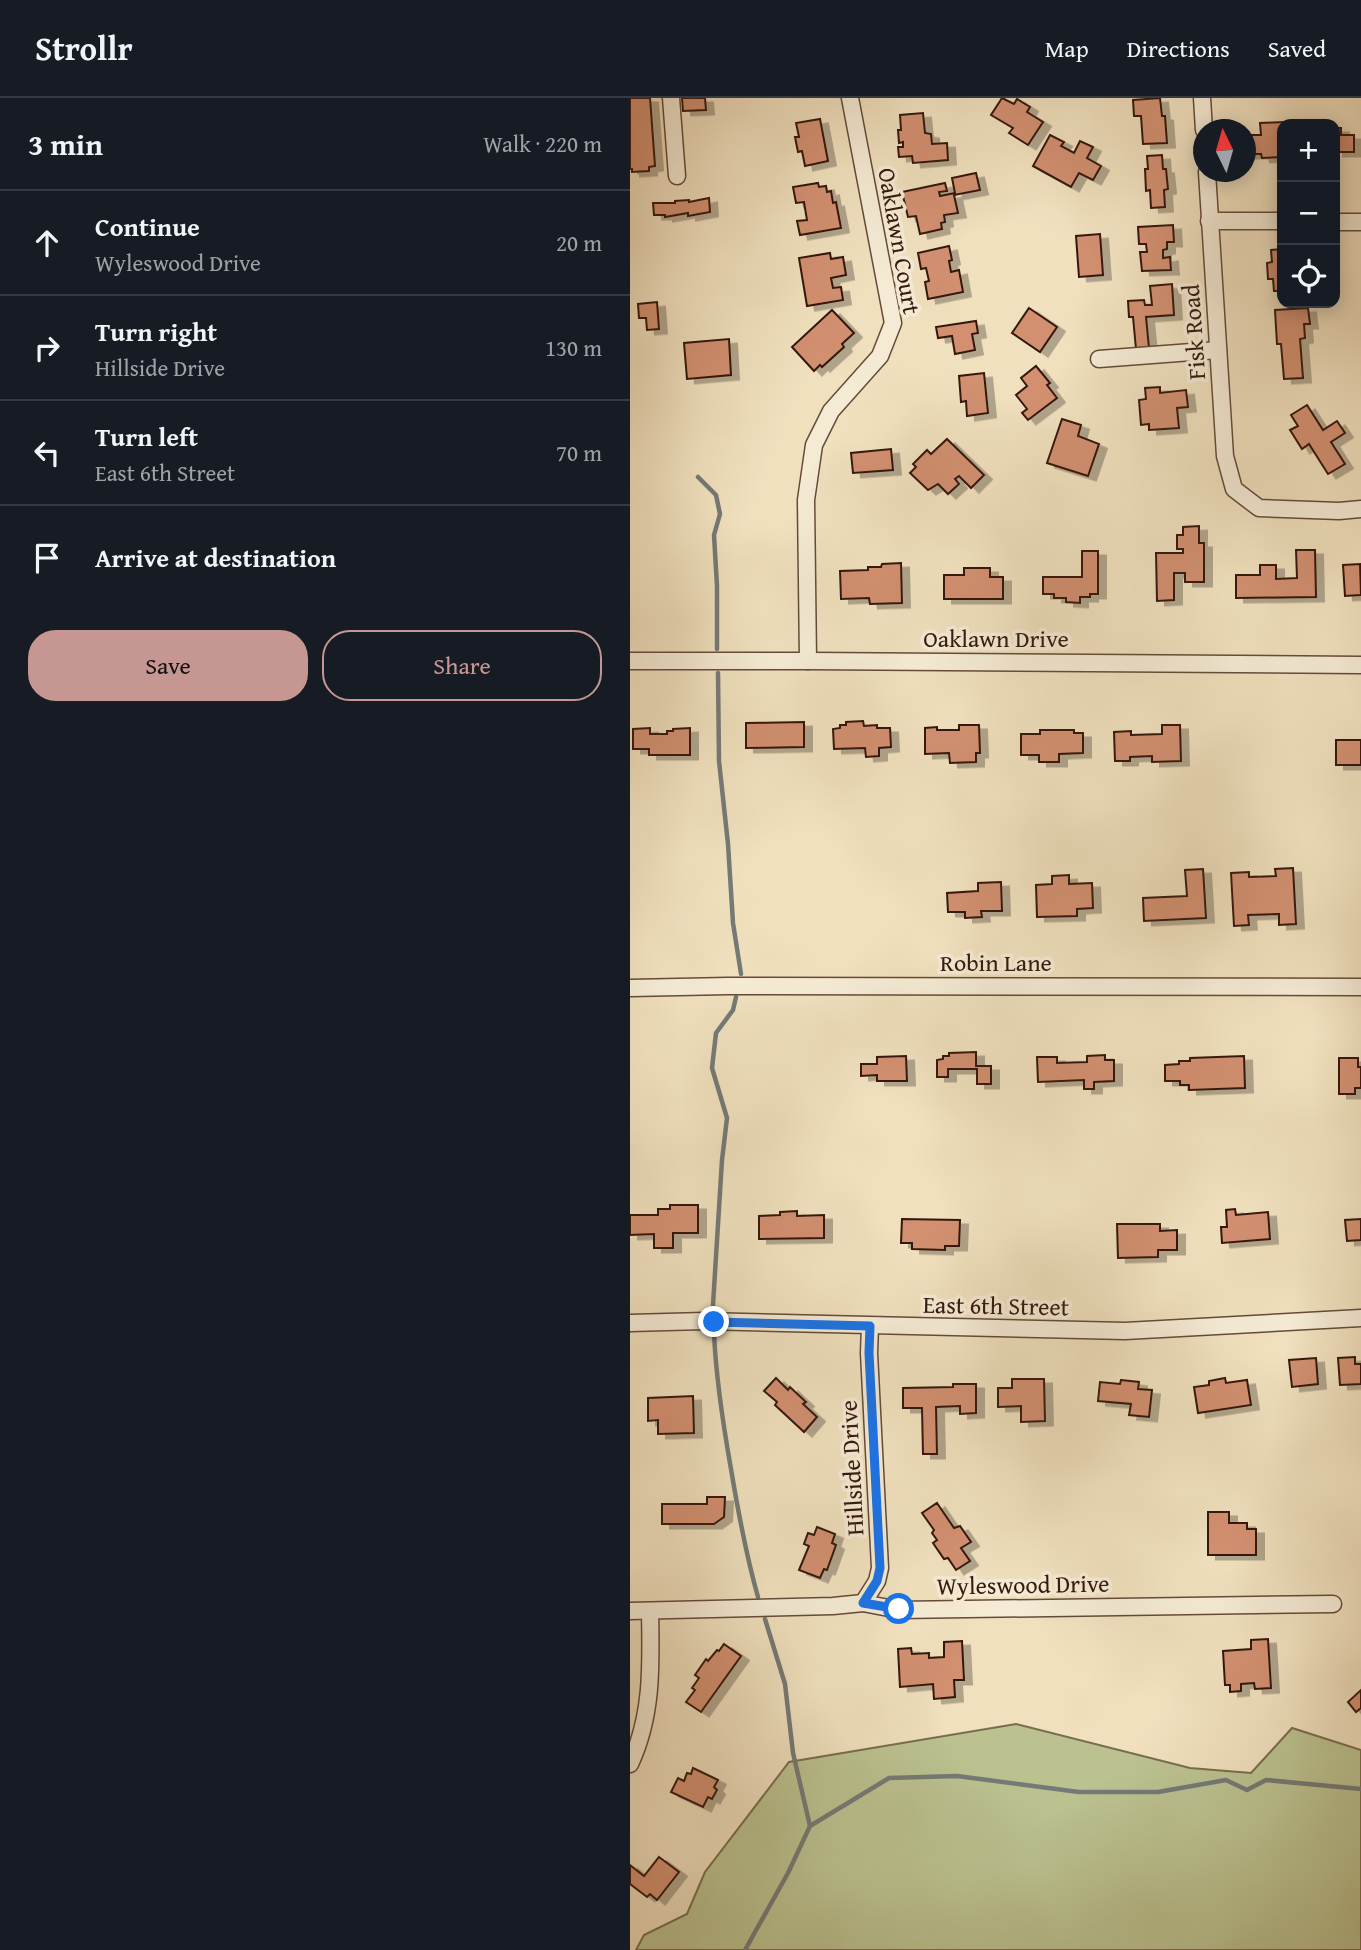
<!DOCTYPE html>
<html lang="en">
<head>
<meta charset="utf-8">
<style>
	:root { --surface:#171b24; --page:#242831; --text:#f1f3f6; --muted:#9ea1a6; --line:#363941; --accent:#c59692 }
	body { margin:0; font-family:"Gentium Book Plus",serif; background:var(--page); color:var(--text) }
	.controls { position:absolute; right:21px; top:21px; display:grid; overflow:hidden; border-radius:14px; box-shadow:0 4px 18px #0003 }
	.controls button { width:63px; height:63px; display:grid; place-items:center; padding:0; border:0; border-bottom:2px solid var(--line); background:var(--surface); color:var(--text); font:35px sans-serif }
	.compass { position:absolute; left:563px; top:21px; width:63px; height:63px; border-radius:50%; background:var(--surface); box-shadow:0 4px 18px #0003; rotate:355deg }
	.stop { position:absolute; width:21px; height:21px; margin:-16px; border:5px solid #1a73e8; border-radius:50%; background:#fff }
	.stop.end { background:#1a73e8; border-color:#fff; box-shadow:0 2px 7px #0008 }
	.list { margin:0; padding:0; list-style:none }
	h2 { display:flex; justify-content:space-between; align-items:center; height:91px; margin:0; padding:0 28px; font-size:30px }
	h2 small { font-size:23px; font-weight:400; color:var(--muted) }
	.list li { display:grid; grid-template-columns:46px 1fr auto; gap:21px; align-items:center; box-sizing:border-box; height:105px; padding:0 28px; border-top:2px solid var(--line) }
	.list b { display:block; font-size:26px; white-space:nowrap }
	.list p { margin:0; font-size:23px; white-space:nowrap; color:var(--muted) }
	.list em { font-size:23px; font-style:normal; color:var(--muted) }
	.actions { display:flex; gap:14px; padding:21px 28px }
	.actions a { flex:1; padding:16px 0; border:2px solid var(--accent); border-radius:28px; text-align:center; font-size:24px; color:var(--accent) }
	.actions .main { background:var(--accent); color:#111 }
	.icon { flex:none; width:38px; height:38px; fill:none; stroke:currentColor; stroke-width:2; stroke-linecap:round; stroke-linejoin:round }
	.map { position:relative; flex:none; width:731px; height:1852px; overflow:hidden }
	header { display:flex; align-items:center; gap:42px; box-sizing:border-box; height:98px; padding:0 35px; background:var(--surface); border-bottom:2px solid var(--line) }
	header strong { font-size:33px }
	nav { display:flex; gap:38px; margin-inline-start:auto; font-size:24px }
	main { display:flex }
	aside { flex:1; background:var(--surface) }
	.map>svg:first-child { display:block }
</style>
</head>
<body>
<header>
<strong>Strollr</strong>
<nav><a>Map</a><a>Directions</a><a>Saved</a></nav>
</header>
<main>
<aside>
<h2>3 min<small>Walk · 220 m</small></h2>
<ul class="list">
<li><svg class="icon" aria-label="ahead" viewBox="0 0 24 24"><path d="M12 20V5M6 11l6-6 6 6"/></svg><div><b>Continue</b><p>Wyleswood Drive</p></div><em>20 m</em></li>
<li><svg class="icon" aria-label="right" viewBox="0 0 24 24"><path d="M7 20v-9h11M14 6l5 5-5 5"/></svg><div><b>Turn right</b><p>Hillside Drive</p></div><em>130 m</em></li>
<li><svg class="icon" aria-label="left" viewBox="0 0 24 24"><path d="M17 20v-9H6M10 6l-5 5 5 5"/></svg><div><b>Turn left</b><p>East 6th Street</p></div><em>70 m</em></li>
<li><svg class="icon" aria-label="arrive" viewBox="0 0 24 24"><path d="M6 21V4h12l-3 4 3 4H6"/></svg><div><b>Arrive at destination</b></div></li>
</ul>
<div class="actions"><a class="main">Save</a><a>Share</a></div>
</aside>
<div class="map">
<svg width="731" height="1852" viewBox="0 0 731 1852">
	<defs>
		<filter id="shadow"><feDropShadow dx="8" dy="4.5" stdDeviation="0" flood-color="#0004"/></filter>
	</defs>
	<rect width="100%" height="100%" fill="#f0e0be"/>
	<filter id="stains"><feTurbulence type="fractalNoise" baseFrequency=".00286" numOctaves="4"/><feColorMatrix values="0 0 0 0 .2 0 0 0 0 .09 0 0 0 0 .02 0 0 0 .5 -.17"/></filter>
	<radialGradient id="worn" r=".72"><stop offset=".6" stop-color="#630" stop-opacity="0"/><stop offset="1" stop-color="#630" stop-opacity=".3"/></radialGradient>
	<path fill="#bbc290" stroke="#786e4e" stroke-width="2" d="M386,1626L560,1670L621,1675L662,1630L731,1652V1852H6L14,1837L57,1816L75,1774L159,1664Z"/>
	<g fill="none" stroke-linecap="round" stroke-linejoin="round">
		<g stroke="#747a76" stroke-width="4.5">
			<path d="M68,379L86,397L90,416L84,437L87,488V551"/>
			<path d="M88,575L89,663L98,746L103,825L111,876"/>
			<path d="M84,1218L83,1207L92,1062L97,1020L82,970L86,935L103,912L106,899"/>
			<path d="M84,1235C86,1281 93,1326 101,1371C108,1413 116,1457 128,1499"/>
			<path d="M135,1521L155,1586L163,1655L180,1728"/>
			<path d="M115,1852L158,1775L180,1728L259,1680L327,1678L449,1694H528L596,1682L617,1692L636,1682L731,1691"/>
		</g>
	</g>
	<g fill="#d29071" stroke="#35190c" stroke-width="2" filter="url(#shadow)">
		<path d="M0,0H20L25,68L19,69V73L2,74V71H0Z"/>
		<path d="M52,0H75L76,12L53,13Z"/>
		<path d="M372,0L384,6L387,1L400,9L397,14L413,24L398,47L379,35L383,30L361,17Z"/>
		<path d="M530,0L532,18H535L537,45L513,46L511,18H504L503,2Z"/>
		<path d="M293,15L295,35L301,36L302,46L317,45L318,62L283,65L282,58L269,59L268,49H273V44L269,45L268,32H271L270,17Z"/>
		<path d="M190,21L198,63L175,68L172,53L168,54L165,39H169L166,25Z"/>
		<path d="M655,24L656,26H652V59L632,60L631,56H617L616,37H631L630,25Z"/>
		<path d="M705,30H711V37H724V54H705Z"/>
		<path d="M420,37L434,44L431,48L444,55L450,43L463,49L457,60L471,68L463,82L449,75L441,89L403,68Z"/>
		<path d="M532,57L533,71H536L538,91L534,92L535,109L521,110L520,92L516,93L515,71H518L517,58Z"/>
		<path d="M346,75L350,92L324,97L328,115L314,117L315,124L311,125L312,131L290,136L286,118L278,119L272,94L315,85L317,93L309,94L310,98L325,95L322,80Z"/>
		<path d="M188,85L189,89L196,88L197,94L201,93L203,105L206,104L211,130L170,137L167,123L177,122L174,104L166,105L163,89Z"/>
		<path d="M79,100L80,114L58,118V115L35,119V117H24L23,105H45V103L59,102V104Z"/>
		<path d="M543,127L544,144H537V151L533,152V160L540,159L541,172L512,173L510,154H517L516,146H509L508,129Z"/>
		<path d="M470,136L473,177L449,179L446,138Z"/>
		<path d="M319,148L322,162L319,163L321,174L329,172L333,194L298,201L295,184L299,183L296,170L291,171L288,155Z"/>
		<path d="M652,151V193H644L643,181H638L637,165L642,164L641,152Z"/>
		<path d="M200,155L201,161L213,159L216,177L201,180L203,190L211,189L213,202L177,208L169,160Z"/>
		<path d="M542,186L544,217L516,219L519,250L506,251L503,219H499L498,203L514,202L515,207H522L520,188Z"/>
		<path d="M27,204L29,231L17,232L16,220H9L8,206Z"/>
		<path d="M399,210L427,229L410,254L382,235Z"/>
		<path d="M678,210L680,226H674L675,240L670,241L673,280L654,281L651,246H647L645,212Z"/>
		<path d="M202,212L224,235L212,246L214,249L192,269L190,267L184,273L162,249Z"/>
		<path d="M346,223L348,235L342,236L345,252L325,256L322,238L308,240L306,229Z"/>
		<path d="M99,241L101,277L57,281L54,245Z"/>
		<path d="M406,268L420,285L417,287L427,300L398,322L392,315L397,311L386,297L397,288L391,280Z"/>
		<path d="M354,275L358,315L337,318L336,303L331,304L329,278Z"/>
		<path d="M530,289V295L556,292L558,309L547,310L549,330L519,332V326L511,327L509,302L516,301L515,290Z"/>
		<path d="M677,307L693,332L707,323L715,335L701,344L715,366L698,376L679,346L672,351L660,332L668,328L661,317Z"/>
		<path d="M432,321L451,327L448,338L469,346L458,378L417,365Z"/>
		<path d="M317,341L354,377L341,390L329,378L325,381L329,386L318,396L308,386L298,392L280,375L286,369L283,366L297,352L301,356Z"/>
		<path d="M261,351L263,372L223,375L221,355Z"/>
		<path d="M569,428V445H574V484H555V475H544V502L527,503L526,455H553V451H547V437H553V429Z"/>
		<path d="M666,452H685L686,499L606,500V477H630V467H646V481L667,480Z"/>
		<path d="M452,453H468V496H460V499H450V505L436,504V500H424V496H413V479H452Z"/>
		<path d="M271,465L272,505L240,506L239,500L211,501L210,473L238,472V469H251L252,466Z"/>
		<path d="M730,466L731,497L715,498L713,467Z"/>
		<path d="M334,470H360V479H373V501H314V477H334Z"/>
		<path d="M233,623L234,628L247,627V630H260L261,649L249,650V658L236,659L235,650L204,651L203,631L210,630V627H216V624Z"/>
		<path d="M174,624V649L116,650V625Z"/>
		<path d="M329,627H349L350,655H346V664L320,665L319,655L295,656V630L307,629V632H329Z"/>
		<path d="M532,627H550L551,663L522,664V658L500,659V663H485L484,634L501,633V637L532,636Z"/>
		<path d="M20,630V636H37V633H43V631L60,630V657H19V651H3V631Z"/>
		<path d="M410,632H444V635H453V655L429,656V664H409V657H391V636H410Z"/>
		<rect x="706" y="642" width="25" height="25"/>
		<path d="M663,770L666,826L649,827V816L618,817L619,827L604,828L601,775L619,774V779L646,778L645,771Z"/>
		<path d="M573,771L576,820L514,823L513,800L557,798L555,772Z"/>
		<path d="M439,777V786L462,785L463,810L447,811V818L407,819L406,787L422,786V778Z"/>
		<path d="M371,784L372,813H351L352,819L335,820V814H318L317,795L348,793V785Z"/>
		<path d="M346,954V968H361V986H347V971H318V979H307V962L313,961V958H319V955Z"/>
		<path d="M475,957V962H484V983L464,984V991H454V982L408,984L407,959H427V965L457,964V958Z"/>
		<path d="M276,958L277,983H247V977L231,978V966H247V959Z"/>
		<path d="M614,958L615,990L559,992V987H550V983H535V967L549,966V963H560V960Z"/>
		<path d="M709,960H728V969H731V990H725V996H709Z"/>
		<path d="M40,1107H68V1135H43V1150H24V1136L0,1137V1117H28V1111H40Z"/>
		<path d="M605,1111L606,1117L638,1114L640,1141L592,1145L591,1129H597L596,1112Z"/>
		<path d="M167,1113V1118L194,1117V1140L129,1141V1118L150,1117V1114Z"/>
		<path d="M272,1121L330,1122L329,1148H315V1152L282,1151V1145H271Z"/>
		<path d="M731,1121V1142L717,1143L715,1122Z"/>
		<path d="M487,1126H530V1133L547,1132V1152H528V1159L488,1160Z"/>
		<path d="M725,1259V1266H731V1286L710,1287L708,1260Z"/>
		<path d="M686,1260L688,1286L662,1289L659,1262Z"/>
		<path d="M146,1280L158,1292L160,1289L176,1304L173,1306L187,1319L174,1334L145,1307L147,1304L134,1293Z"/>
		<path d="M595,1280L596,1285L617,1282L621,1307L568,1315L564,1289L579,1287V1283Z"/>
		<path d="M382,1281H414L415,1323L391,1324V1308L368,1309V1290H382Z"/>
		<path d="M491,1282L509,1284L508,1291L522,1292L519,1319L499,1317L501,1306L468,1303L470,1284L490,1286Z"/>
		<path d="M323,1286H346V1315L330,1316V1308L306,1309L307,1356H293L292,1310H273V1290L323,1289Z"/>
		<path d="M63,1298L64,1335L28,1336V1322L18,1323V1300Z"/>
		<path d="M77,1399H95L94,1419L84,1426H32V1406H77Z"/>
		<path d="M307,1405L324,1430L330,1428L341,1444L331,1450L340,1463L326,1472L318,1460L314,1461L303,1445L307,1442L302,1435L304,1432L292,1415Z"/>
		<path d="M578,1414H599V1425H617V1431H626V1457H578Z"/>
		<path d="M187,1429L205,1436L202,1445L206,1447L197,1472L194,1471L190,1480L169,1472L179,1448L174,1446L178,1435L184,1437Z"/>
		<path d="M638,1541L641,1590L625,1591L624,1585L611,1586V1593L600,1594V1587H595L593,1553L621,1551V1542Z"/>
		<path d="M332,1543L334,1582H324L325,1599L304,1601L303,1586L270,1589L268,1551L281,1550L282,1556L299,1555V1560L314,1559V1544Z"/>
		<path d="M94,1546L111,1558L71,1614L56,1604L65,1592L62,1590L69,1580L65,1577L76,1561L78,1563L87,1552L89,1553Z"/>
		<path d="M731,1592V1610L726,1614L718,1604Z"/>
		<path d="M63,1670L88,1682L84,1689L87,1692L82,1701L78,1699L73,1709L41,1694L48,1680L54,1683L57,1675L61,1676Z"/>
		<path d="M29,1759L49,1774L27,1802L20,1796L17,1799L0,1786V1767L14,1778Z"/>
	</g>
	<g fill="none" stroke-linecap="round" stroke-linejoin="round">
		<g stroke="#644b38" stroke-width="19">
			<g id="street">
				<path d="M41,0L47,78"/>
				<path d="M572,0L574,32"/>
				<path d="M577,74L595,358L604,391L629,410L709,413L731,411"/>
				<path d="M579,123H652"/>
				<path d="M705,124H731"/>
				<path d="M469,261L588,252"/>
				<path d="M0,563H178L731,567"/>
				<path d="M178,563L176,402L184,347L201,313L250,258L263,225L220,0"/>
				<path d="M0,890L98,888L731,889"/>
				<path d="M0,1225L74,1223L495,1233L731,1220"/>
				<path d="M233,1505L247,1483L250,1470L239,1255L240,1228"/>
				<path d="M0,1513L203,1508L233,1505L269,1512L703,1506"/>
				<path d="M0,1666C23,1617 21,1566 20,1513"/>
			</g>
		</g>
		<use href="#street" stroke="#f5ebd5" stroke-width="16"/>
	</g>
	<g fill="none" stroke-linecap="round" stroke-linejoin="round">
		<path stroke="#1a73e8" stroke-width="9" d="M84,1224L240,1228L239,1255L250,1470L247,1483L233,1505L269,1511"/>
	</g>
	<g text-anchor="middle" stroke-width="7" stroke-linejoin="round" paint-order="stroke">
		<g font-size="24" fill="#35190c" stroke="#f5ebd5">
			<text transform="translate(269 143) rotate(80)" y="8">Oaklawn Court</text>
			<text transform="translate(564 234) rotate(-94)" y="8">Fisk Road</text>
			<text x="366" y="549">Oaklawn Drive</text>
			<text x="366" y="873">Robin Lane</text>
			<text transform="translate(366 1208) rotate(1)" y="8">East 6th Street</text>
			<text transform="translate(222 1370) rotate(-93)" y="8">Hillside Drive</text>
			<text transform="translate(393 1487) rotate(-1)" y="8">Wyleswood Drive</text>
		</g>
	</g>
	<rect width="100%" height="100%" filter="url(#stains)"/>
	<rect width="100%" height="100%" fill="url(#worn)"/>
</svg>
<div class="controls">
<button>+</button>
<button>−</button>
<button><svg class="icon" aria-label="locate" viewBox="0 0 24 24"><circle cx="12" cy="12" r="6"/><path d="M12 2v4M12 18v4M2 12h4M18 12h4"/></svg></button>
</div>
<svg class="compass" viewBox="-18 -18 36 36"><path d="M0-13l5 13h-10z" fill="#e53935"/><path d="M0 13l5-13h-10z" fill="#9ea1a6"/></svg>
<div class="stop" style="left:269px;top:1511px"></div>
<div class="stop end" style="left:84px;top:1224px"></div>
</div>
</main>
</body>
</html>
